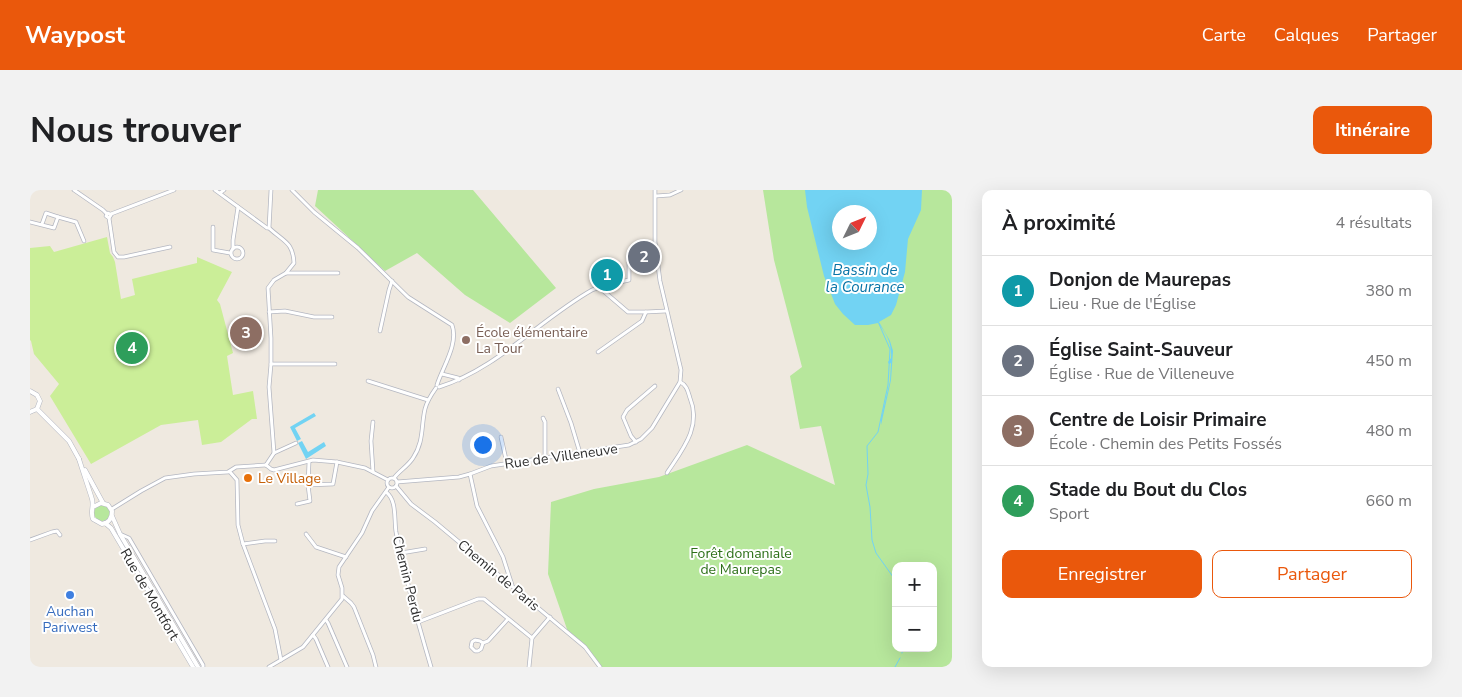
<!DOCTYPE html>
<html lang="fr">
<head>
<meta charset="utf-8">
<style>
	:root { --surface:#fff; --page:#f2f2f2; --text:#202124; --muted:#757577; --line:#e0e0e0; --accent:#ea580c }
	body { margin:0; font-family:"Nunito Sans",sans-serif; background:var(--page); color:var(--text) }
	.controls { position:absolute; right:15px; bottom:15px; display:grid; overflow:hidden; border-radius:10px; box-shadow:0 5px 20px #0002 }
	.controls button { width:45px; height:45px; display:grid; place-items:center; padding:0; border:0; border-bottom:1px solid var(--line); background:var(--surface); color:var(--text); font:25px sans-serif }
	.compass { position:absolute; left:802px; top:15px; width:45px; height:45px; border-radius:50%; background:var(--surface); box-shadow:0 5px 20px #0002; rotate:47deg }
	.you { position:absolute; left:452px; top:254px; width:18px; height:18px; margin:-12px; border:4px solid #fff; border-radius:50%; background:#1a73e8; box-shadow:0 0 0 8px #1a73e833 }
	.badge { display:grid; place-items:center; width:32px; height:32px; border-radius:50%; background:var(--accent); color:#fff; font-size:16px; font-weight:700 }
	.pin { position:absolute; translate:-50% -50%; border:2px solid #fff; box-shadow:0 1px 5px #0006 }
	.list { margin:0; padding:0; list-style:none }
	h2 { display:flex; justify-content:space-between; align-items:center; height:65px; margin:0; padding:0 20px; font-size:21px }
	h2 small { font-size:16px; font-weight:400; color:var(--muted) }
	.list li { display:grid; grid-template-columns:32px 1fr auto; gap:15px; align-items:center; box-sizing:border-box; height:70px; padding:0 20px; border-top:1px solid var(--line) }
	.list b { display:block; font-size:19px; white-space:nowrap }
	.list p { margin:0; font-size:16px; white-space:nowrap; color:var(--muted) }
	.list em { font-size:16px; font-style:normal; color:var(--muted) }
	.actions { display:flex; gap:10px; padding:15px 20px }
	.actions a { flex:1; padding:11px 0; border:1px solid var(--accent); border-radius:10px; text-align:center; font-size:18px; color:var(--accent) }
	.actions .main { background:var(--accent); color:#fff }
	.map { position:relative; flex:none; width:922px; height:477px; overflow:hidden; border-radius:10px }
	header { display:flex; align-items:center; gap:30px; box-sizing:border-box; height:70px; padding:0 25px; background:var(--accent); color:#fff }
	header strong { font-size:24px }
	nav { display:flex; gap:28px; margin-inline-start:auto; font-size:18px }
	.intro { display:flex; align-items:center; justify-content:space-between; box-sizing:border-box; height:120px; padding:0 30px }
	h1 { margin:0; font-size:35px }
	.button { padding:12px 22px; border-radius:10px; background:var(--accent); color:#fff; font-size:18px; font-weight:700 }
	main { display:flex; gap:30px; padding:0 30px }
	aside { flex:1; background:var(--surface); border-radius:10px; box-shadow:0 5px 20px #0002 }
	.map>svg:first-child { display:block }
</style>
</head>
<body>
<header>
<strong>Waypost</strong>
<nav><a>Carte</a><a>Calques</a><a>Partager</a></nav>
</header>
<div class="intro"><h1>Nous trouver</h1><a class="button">Itinéraire</a></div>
<main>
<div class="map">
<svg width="922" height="477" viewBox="0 0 922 477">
	<rect width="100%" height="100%" fill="#efe9e0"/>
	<g fill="#b7e79c" fill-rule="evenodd">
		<path d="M288,0H443L526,98L480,133L435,105L387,63L355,81L285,16Z"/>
		<path d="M733,0H922V477H571L559,462L538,442L518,384L521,312L564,299L629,287L717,255L805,295L791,236L770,239L760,186L772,177L744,70ZM809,22H839V52H809ZM866,376H903V458H866Z"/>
		<circle cx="72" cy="323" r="8"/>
	</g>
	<path fill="#cbee98" d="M77,47L80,63L83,67L85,72L91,109L105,105L102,89L167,73V67L202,82L187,110L190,114L203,163L197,166L203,205L223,201L227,229H222L191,252L172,255L168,230L131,235L61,274L20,206L29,194L4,164L1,151L0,150V58L20,56L24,62Z"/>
	<g fill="#72d3f3" fill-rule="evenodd">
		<path d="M775,0H892L891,20L878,49L875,82L866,115L861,125L849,132L860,151L863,161L861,190L851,235V229L860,191L861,173L859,174L858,172L861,168C862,154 857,144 848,133L838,135H825L813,124L805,114L794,86L777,17ZM809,22H839V52H809Z"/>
		<path d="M284,223L286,226L265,238L271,249L267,251L260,237Z"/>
		<path d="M272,251L278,262L294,252L296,256L276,269L268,253Z"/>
	</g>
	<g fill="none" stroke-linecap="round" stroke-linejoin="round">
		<g stroke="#72d3f3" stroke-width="1">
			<path d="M849,134L860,159L858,195L848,242L837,256L838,284L836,295L840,317L842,350L846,363L866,391"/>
			<path d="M872,463L873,458"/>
			<path d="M865,477L870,468"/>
		</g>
		<g stroke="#b4b7c1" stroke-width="4.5">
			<g id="minor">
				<path d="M0,0H1"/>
				<path d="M44,0L73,20L77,24"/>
				<path d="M185,0L237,38H239C254,52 263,52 264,73L256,83L244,90L238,98L241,148V174L239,197L244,263L236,275"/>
				<path d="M262,0L284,22L328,58L378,107L422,135C429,154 412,178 407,195"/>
				<path d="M190,3L194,0"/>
				<path d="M626,6L640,5L651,0"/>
				<path d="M78,23L81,25L79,28L76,26Z"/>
				<path d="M81,24L144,0"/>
				<path d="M28,27L46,32L54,51"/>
				<path d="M79,28L84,62L88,67H94L140,57"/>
				<path d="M0,32L24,38L28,27L16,23L12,34"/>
				<path d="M183,37V60L200,63"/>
				<path d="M239,38L241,0"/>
				<circle cx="207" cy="63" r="6"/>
				<path d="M203,59V50L208,17"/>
				<path d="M256,83H308"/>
				<path d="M570,98L598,122H616L636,121"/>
				<path d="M239,122L255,121L284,127H302"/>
				<path d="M350,141L359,100L362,91"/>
				<path d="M568,162L612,131L616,122"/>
				<path d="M241,174H305"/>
				<path d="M412,184L428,188L429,190"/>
				<path d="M338,191L398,210"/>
				<path d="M409,197C467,179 509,130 562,100C572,95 587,93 599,90V63"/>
				<path d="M528,199L541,233L550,263"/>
				<path d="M513,228L515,232V269"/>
				<path d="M343,232L341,251L343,282"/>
				<path d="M471,247L477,274"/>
				<path d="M606,252L601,246L593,227L597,220L625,196"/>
				<path d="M244,263L266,253"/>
				<path d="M236,275L241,279L244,280L283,270L307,272L335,278L358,290"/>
				<path d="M200,282L207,290L208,335L213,354L245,439L251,470"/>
				<path d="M637,283C652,260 672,237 660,208C658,202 657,195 650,192"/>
				<path d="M440,284L447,316L473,367L482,395"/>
				<circle cx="362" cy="293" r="5"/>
				<path d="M364,288C369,281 378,276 383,268C394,252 391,236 395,219C397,211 401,205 406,198"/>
				<path d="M367,292L429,287L440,284L461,276L599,255L611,249L622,238L650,192L651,180L630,91L625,52V0"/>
				<path d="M278,295L303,294L307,272"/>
				<path d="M366,296L381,314L405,332L555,457L570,477"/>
				<path d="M356,302C367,310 364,329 366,342C375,388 388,433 401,477"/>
				<path d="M267,314L280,311L278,295L279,272"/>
				<path d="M82,319L111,301L135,288L164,284L198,282L206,277L236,275"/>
				<path d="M90,344L99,348L173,475V477"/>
				<path d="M276,344L286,357L316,367"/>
				<path d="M0,350L22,342L27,341L30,345"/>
				<path d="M213,354L235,351H245"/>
				<path d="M371,363L395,359"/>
				<path d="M313,406L321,413L324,417L343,465L346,477"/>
				<path d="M296,430L298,433L317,477"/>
				<path d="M388,432L448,409H454L502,448"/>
				<path d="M283,445L286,449L298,477"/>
				<path d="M453,453L450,451L445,450L442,452L441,457L445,461H448L451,459L453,453L458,451L478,429"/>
				<path d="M239,477L273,457L312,409V398L308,385L309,377L332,343L342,321L359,297"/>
				<path d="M499,477L502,448L520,427"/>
			</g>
		</g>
		<g stroke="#b4b7c1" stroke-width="5">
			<g id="tertiary">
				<path d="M0,201L7,205L10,211L7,219L0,222"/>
				<path d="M7,219L39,251L49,269"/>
				<path d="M49,269C53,282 58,296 62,309C64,317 60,322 63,329L72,334C79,333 82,328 82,321L78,315L71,313L63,317"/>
				<path d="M55,280L73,313"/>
				<path d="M82,326L90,344L168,477"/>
				<path d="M75,333L81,338L163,477"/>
			</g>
		</g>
		<use href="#minor" stroke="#fff" stroke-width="3"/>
		<use href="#tertiary" stroke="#fff" stroke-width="4"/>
	</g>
	<circle fill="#8d6e63" stroke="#fff" stroke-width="2" cx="436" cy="150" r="5"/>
	<circle fill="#e8710a" stroke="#fff" stroke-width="2" cx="218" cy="288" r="5"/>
	<circle fill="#3f7fe0" stroke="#fff" stroke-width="2" cx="40" cy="405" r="5"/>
	<g text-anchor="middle" stroke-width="4" stroke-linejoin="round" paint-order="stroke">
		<g font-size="14" fill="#785e54" stroke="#fff" text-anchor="start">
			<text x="446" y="147">École élémentaire<tspan x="446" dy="16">La Tour</tspan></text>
		</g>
		<g font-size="14" fill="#2e2e2e" stroke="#fff">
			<text transform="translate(531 266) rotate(-8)" y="5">Rue de Villeneuve</text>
			<text transform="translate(469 385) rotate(40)" y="5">Chemin de Paris</text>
			<text transform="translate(378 389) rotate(76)" y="5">Chemin Perdu</text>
			<text transform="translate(120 404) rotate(60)" y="5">Rue de Montfort</text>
		</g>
		<g font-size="14" fill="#c56008" stroke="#fff" text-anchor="start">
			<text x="228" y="293">Le Village</text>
		</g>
		<g font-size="14" fill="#2d7019" stroke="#fff">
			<text x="711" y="368">Forêt domaniale<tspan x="711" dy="16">de Maurepas</tspan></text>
		</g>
		<g font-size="14" fill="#366cbe" stroke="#fff">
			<text x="40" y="426">Auchan<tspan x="40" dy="16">Pariwest</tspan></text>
		</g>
		<g font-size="15" font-style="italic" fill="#0974a7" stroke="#fff">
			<text x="835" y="85">Bassin de<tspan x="835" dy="17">la Courance</tspan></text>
		</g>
	</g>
</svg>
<div class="controls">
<button>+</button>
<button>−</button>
</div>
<svg class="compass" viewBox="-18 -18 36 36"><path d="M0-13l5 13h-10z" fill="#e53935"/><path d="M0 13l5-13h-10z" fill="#757577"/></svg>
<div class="you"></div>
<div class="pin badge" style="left:577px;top:85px;background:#0f9aa8">1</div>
<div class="pin badge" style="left:614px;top:67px;background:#6b7280">2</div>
<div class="pin badge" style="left:216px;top:143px;background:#8d6e63">3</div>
<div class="pin badge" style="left:102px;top:158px;background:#2e9e5b">4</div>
</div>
<aside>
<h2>À proximité<small>4 résultats</small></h2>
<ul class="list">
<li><span class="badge" style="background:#0f9aa8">1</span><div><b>Donjon de Maurepas</b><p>Lieu · Rue de l'Église</p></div><em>380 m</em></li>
<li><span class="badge" style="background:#6b7280">2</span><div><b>Église Saint-Sauveur</b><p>Église · Rue de Villeneuve</p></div><em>450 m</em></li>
<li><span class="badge" style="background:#8d6e63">3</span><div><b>Centre de Loisir Primaire</b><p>École · Chemin des Petits Fossés</p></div><em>480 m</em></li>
<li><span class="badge" style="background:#2e9e5b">4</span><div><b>Stade du Bout du Clos</b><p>Sport</p></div><em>660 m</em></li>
</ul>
<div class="actions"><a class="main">Enregistrer</a><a>Partager</a></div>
</aside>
</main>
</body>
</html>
